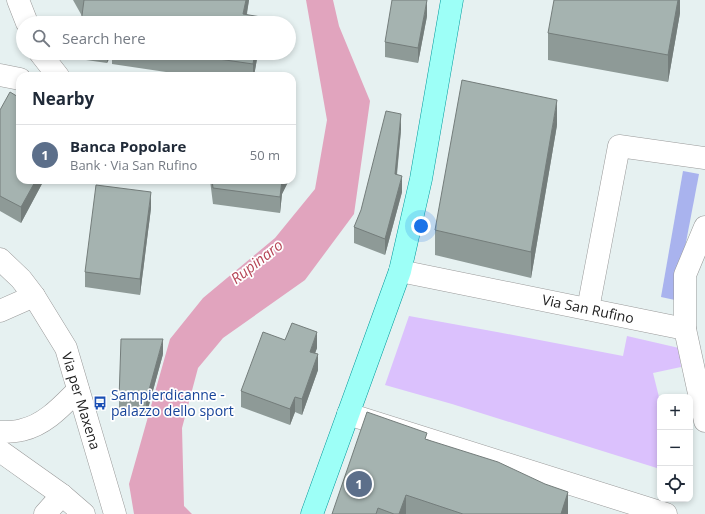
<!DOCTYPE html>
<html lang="en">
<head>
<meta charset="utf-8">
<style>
	:root { --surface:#fff; --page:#f2f2f3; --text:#1f2937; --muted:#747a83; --line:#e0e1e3; --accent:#ea580c }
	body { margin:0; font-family:"Open Sans",sans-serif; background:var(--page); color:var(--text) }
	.controls { position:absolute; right:12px; bottom:12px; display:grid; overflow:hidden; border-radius:8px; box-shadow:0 2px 6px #0003 }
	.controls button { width:36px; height:36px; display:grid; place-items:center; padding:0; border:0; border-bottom:1px solid var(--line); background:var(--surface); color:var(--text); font:20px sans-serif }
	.you { position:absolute; left:421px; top:226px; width:14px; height:14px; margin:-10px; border:3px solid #fff; border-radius:50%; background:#1a73e8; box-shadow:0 0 0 6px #1a73e833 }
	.badge { display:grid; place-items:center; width:26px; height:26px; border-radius:50%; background:var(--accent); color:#fff; font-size:13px; font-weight:700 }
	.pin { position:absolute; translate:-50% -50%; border:2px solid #fff; box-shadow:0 1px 4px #0006 }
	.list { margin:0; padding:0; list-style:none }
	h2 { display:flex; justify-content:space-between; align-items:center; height:52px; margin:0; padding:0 16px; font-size:17px }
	h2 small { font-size:13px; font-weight:400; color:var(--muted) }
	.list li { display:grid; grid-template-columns:26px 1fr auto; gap:12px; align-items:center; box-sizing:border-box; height:60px; padding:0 16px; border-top:1px solid var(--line) }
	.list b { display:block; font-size:15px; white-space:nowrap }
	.list p { margin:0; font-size:13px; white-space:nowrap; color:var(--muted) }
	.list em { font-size:13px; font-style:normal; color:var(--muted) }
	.icon { flex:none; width:22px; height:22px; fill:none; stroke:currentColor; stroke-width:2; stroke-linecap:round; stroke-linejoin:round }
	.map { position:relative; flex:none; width:705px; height:514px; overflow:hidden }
	.search { position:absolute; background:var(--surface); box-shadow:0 2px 6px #0003; left:16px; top:16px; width:280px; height:44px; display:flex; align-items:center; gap:10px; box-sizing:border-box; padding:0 14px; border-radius:22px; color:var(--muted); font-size:15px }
	.panel { position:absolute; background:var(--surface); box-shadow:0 2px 6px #0003; left:16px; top:72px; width:280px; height:112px; border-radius:12px }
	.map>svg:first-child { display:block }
</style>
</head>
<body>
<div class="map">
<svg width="705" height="514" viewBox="0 0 705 514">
	<rect width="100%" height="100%" fill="#e6f1f1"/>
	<path fill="#a9b3ee" d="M683,171L699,174L675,300L661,297Z"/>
	<path fill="#dbc1fd" d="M409,316L497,332L623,356L627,336L679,348L681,367L653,373L660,401V469L452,404L385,385Z"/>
	<path fill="#e1a4be" d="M306,0H333L339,26L370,101L354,214L305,280L223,338L198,368L182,428L184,506L192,514H134L129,484L170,339L203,298L275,238L315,189L327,120Z"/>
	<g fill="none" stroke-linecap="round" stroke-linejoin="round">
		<g stroke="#9a9a9a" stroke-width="23">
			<g id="minor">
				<path d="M18,0L27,23"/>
				<path d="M40,53L58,76"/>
				<path d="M0,75L20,79"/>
				<path d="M705,227L685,275V329L705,421"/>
				<path d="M0,259L21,279L34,296L66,348L115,514"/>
				<path d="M400,271L685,329"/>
				<path d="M588,309L619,146L705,158"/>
				<path d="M0,311L34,296"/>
				<path d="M348,414L666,514"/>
				<path d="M0,432C7,432 15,432 22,430C45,425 62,406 78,390"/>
				<path d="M0,451L62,495L84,514"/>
				<path d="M45,514L62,495"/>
			</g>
		</g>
		<g stroke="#00999c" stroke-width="23">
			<path id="major" d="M312,514L400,271L421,179L452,0"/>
		</g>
		<use href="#minor" stroke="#fff" stroke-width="22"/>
		<use href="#major" stroke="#9dfff7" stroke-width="22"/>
	</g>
	<g fill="#8e9a97">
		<path d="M73,0H249L247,14L261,23L82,16Z"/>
		<path d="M680,0V13L668,82L548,60V33Z"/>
		<path d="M427,16L418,63L385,57V42Z"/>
		<path d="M79,53H258L254,76H193L112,64V53L107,63L79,59Z"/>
		<path d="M0,110L20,180H44L21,223L0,211Z"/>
		<path d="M557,125L531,278L435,255V230Z"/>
		<path d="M401,130L397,175L402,192L385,255L354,243V227Z"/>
		<path d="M210,180H289L282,194L280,213L213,204Z"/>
		<path d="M151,208L140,295L85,287V272Z"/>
		<path d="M285,340L317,348L315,353L318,370L302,415L295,412L290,425L241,407V391Z"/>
		<path d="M163,354L146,416L119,415V400Z"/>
		<path d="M427,439L568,513V514H332Z"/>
	</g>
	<g fill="#747d7b">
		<path d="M246,0H249L245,23L243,14Z"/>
		<path d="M427,0V16L418,63V48Z"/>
		<path d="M678,0H680V13L668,82V55Z"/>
		<path d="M107,53H112L107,63Z"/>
		<path d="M255,53H258L254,76H253V64Z"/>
		<path d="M557,100V125L531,278V252Z"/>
		<path d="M401,114V130L395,190V174Z"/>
		<path d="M294,142V157L292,164V149Z"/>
		<path d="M402,176V192L385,255V239Z"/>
		<path d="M36,180H44L21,223V207Z"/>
		<path d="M282,180H289L282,194L280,213V197Z"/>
		<path d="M151,192V208L140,295V279Z"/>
		<path d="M317,332V348L310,367V352Z"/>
		<path d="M163,339V354L146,416V401Z"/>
		<path d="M318,354V370L302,415V399Z"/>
		<path d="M295,397V412L290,425V409Z"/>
		<path d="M568,492V514H560Z"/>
		<path d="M406,495V514H399Z"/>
	</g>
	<g fill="#a5b3b0" stroke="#747d7b">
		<path d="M84,0H246L243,14L261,17L259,23H81Z"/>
		<path d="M392,0H427L418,48L385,42Z"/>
		<path d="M554,0H678L668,55L548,33Z"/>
		<path d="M177,53H255L253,64Z"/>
		<path d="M462,80L557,100L531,252L435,230Z"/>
		<path d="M10,92L20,98V180H36L21,207L0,196V110Z"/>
		<path d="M386,111L401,114L395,174L402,176L385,239L354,227L361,210Z"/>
		<path d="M292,141L294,142L292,149Z"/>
		<path d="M212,180H282L280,197L213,188Z"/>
		<path d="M96,185L151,192L140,279L85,272Z"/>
		<path d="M292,323L317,332L310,352L318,354L302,399L295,397L290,409L241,391L263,332L285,340Z"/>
		<path d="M121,339H163L146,401L119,400Z"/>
		<path d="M367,412L427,433L425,439L498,462L545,484L568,492L561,514H463L406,495L399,514H394L378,508L376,514H332Z"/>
	</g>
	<defs>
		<g id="bus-bare" transform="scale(1.08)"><path d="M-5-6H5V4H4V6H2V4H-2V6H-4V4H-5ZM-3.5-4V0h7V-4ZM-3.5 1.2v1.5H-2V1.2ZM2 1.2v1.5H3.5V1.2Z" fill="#1a4fb4" stroke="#fff" stroke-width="2.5" paint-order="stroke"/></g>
	</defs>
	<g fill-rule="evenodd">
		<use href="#bus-bare" x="100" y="403"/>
	</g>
	<g text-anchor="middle" stroke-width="3.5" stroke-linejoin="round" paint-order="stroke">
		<g font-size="14" fill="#202020" stroke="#fff">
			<text transform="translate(588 309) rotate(12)" y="5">Via San Rufino</text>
			<text transform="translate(81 401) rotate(73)" y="5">Via per Maxena</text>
		</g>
		<g font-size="14" fill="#164399" stroke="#fff" text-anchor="start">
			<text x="111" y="400">Sampierdicanne -<tspan x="111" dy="16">palazzo dello sport</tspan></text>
		</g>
		<g font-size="15" font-style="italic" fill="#b64657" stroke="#fff">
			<text transform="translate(257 262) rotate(-38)" y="5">Rupinaro</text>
		</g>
	</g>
</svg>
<div class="controls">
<button>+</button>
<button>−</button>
<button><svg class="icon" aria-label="locate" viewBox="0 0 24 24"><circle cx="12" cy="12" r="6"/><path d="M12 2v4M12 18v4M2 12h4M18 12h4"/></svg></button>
</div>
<div class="you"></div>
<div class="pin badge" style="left:359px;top:484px;background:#5c6f8a">1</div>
<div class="search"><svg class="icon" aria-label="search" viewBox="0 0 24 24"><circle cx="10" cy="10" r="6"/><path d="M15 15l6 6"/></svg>Search here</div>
<section class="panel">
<h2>Nearby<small></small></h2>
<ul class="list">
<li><span class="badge" style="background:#5c6f8a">1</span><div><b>Banca Popolare</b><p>Bank · Via San Rufino</p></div><em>50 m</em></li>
</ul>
</section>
</div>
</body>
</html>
